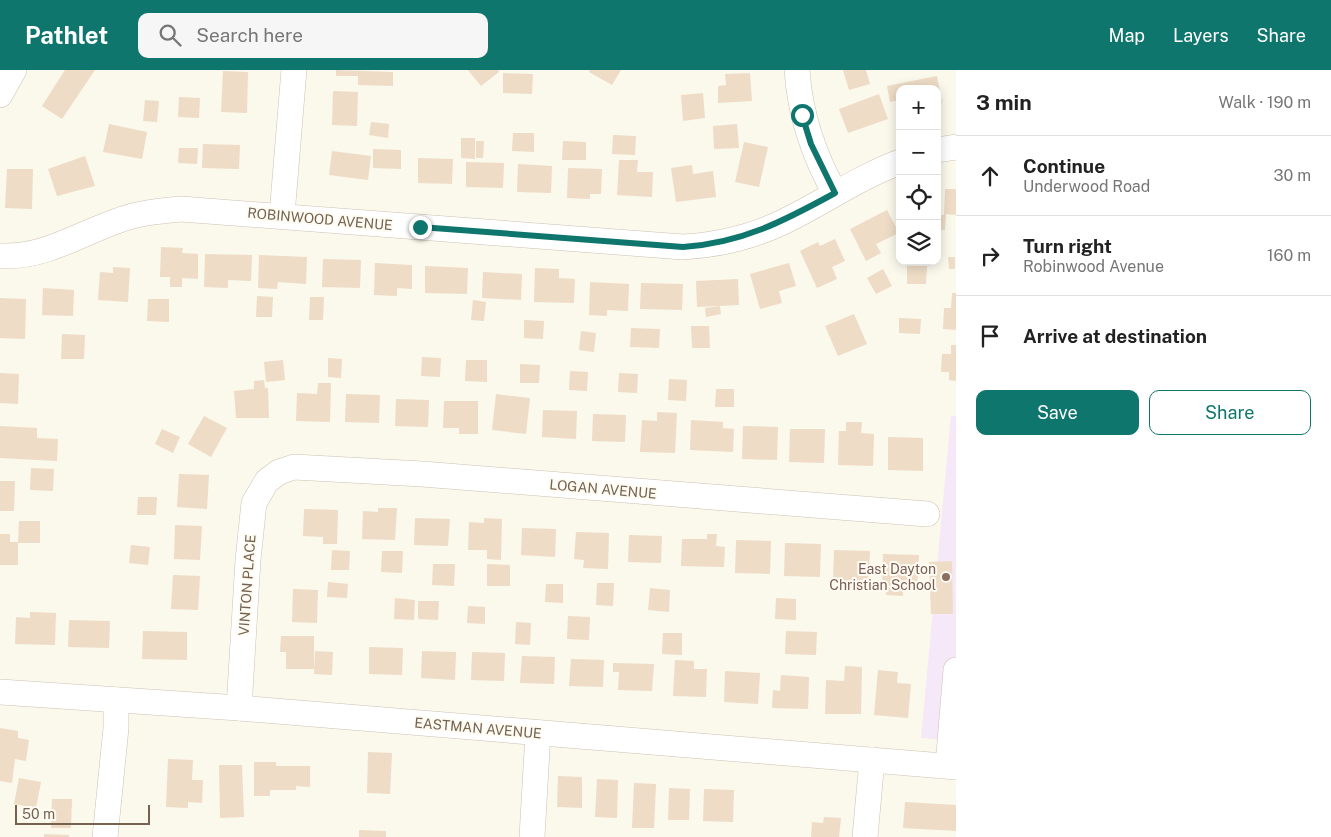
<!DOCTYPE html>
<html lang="en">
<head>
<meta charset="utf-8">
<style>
	:root { --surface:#fff; --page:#f6f6f6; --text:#222; --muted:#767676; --line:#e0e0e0; --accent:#0f766e }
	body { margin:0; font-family:"Public Sans",sans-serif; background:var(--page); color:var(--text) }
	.controls { position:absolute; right:15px; top:15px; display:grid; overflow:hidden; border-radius:10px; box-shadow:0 2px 12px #0003 }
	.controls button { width:45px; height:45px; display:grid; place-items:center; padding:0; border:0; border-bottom:1px solid var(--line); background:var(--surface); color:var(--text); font:25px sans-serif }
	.scale { position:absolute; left:15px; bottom:12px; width:135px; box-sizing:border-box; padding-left:5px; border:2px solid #756350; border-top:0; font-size:14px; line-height:18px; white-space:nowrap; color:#756350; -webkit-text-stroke:4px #fefbf2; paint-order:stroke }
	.stop { position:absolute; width:15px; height:15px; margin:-11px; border:4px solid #0f766e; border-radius:50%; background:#fff }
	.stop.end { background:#0f766e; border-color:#fff; box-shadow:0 1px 5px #0008 }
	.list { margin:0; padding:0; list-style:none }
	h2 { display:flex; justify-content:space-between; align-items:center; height:65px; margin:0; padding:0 20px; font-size:21px }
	h2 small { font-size:16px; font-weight:400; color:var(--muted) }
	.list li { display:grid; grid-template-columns:32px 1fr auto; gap:15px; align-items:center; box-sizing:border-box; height:80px; padding:0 20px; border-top:1px solid var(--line) }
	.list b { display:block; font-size:19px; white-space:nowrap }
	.list p { margin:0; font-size:16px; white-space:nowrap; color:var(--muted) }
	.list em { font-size:16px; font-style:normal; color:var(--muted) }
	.actions { display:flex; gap:10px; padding:15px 20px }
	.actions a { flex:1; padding:11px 0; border:1px solid var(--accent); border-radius:10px; text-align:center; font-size:18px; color:var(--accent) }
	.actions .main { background:var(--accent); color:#fff }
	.icon { flex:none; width:28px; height:28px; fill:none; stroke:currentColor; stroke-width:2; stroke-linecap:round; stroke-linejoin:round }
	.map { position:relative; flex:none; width:956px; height:767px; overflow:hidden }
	header { display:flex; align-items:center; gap:30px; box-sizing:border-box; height:70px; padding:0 25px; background:var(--accent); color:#fff }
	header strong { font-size:24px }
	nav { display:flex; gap:28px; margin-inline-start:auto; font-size:18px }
	.search { width:350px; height:45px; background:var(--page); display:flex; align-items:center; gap:12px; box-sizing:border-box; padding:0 18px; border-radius:10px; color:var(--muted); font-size:19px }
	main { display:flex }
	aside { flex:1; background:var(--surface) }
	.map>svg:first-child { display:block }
</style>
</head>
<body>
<header>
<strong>Pathlet</strong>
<div class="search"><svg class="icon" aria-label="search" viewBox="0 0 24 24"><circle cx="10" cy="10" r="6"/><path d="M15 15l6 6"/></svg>Search here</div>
<nav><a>Map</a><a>Layers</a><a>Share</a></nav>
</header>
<main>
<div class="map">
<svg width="956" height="767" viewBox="0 0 956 767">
	<rect width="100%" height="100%" fill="#fbf8ec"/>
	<path fill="#f5e8f8" d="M951,346H956V671L921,668Z"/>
	<g fill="#eedcc6">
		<path d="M65,0H95L62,49L42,36Z"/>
		<path d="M336,0L393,2V16L358,15V6H336Z"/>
		<path d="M468,0H498L499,2L481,16Z"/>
		<path d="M590,0H621L612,15L589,2Z"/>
		<path d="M843,0H866L870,14L849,20Z"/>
		<path d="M223,1L248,2L247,43L221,42Z"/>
		<path d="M503,3L533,4L532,24L503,23Z"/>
		<path d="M750,3L752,31L718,33V16L726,15L725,4Z"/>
		<path d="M937,6L942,33L937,34V19H900V30L890,32L887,16Z"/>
		<path d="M333,21L358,22L357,56L332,55Z"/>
		<path d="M703,23L705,48L683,51L681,25Z"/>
		<path d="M879,24L888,49L848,63L839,39Z"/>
		<path d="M179,27L200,28L199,48L178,47Z"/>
		<path d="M145,30L159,31L157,52L143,51Z"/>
		<path d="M371,52L389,54L388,68L369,65Z"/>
		<path d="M109,54L147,62L142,89L103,82Z"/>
		<path d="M737,54L739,78L714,79L713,56Z"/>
		<path d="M513,63H534V82L512,81Z"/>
		<path d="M613,65L636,66L635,85L612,84Z"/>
		<path d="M461,68H475V89L461,88Z"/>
		<path d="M476,71H484L483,88H476Z"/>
		<path d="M563,71L586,72V90H562Z"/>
		<path d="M744,72L768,77L759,117L735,112Z"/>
		<path d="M203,74L240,75L239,99L202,98Z"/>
		<path d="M179,78H198L197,94L178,93Z"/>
		<path d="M373,79L401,80V99L373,98Z"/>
		<path d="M332,81L371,86L368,110L329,105Z"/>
		<path d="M85,86L95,116L57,126L48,99Z"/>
		<path d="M418,88L453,89L452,114L418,113Z"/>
		<path d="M619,90H638L637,102H653L652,127L617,125Z"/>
		<path d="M466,92L504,93L503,118L466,117Z"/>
		<path d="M518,94L552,96L551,123L517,122Z"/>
		<path d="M692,95L693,104L713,101L716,127L676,132L671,98Z"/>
		<path d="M568,98L602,99L601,124H590V129L567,128Z"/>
		<path d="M7,99H33L32,139L5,138Z"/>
		<path d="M945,119H956V145L946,144L945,160H937V145H944Z"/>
		<path d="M887,140L899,163L876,174L881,183L866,191L850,159Z"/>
		<path d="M835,169L845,191L832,197L837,209L817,218L800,181L818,172L820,176Z"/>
		<path d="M161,177L183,178L182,183L198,184V209L182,208V217H170V207H160Z"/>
		<path d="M205,184L252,185L251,211L228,210V218L204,217Z"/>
		<path d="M259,185L307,187L306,214L278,212L277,219L258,218Z"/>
		<path d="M948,187H955V199H949Z"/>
		<path d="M323,189L361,190L360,218L322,217Z"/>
		<path d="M375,193L412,195V219L397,218V226L374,225Z"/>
		<path d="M789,193L796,216L779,221L782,233L760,239L750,204Z"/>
		<path d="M425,196L468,198L467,224L425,223Z"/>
		<path d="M907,196H927L926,214H907Z"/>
		<path d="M113,197L130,198L128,232L98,230L100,202L113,203Z"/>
		<path d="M535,198L559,199V208L575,209L574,233L534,232Z"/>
		<path d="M883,199L892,216L876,224L867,208Z"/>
		<path d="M483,202L522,204L521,230L482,228Z"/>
		<path d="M738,209L739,235L697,237L696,211Z"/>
		<path d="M590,212L629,214L628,241L607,240V246L589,245Z"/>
		<path d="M641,213L683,214L682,240L640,239Z"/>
		<path d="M43,218L74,220L73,246L42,245Z"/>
		<path d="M952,223H956V260L943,259L944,238H951Z"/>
		<path d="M257,226L273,227L272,247H256Z"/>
		<path d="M310,227H324L323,250H309Z"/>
		<path d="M0,228L26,229L25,269L0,268Z"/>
		<path d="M148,229H169V252L147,251Z"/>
		<path d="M473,230L486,232L484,251L471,250Z"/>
		<path d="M720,236L721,244L706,247L705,238Z"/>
		<path d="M854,244L867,274L838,286L825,256Z"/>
		<path d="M899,248L921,249L920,264L899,263Z"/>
		<path d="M524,250L544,251L543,269L524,268Z"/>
		<path d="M691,256H709L710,278H692Z"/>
		<path d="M631,258L660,259L659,278L630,277Z"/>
		<path d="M581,261L596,263L594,282L579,280Z"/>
		<path d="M62,264L85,265L84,289H61Z"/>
		<path d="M951,275H956V311L949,310V302H941L942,284H951Z"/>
		<path d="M422,287L441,288L440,307L421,306Z"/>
		<path d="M328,288L342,289L341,308L328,307Z"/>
		<path d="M283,290L285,310L266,312L264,292Z"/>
		<path d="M466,290H487V312L465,311Z"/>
		<path d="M520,294L540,295L539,313H520Z"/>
		<path d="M570,301L588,302L587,321L569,320Z"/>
		<path d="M0,303L19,304L18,334L0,333Z"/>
		<path d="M619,303L638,304L637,323L618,322Z"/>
		<path d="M669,309L687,310L686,331L668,330Z"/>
		<path d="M264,310L265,318H268L269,348H236L234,321L254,319V311Z"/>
		<path d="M318,313H331L330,352L296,351L297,323L317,324Z"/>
		<path d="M716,319H734V337H715Z"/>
		<path d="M346,324L380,325L379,353L345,352Z"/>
		<path d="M496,324L530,328L526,364L492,360Z"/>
		<path d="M396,329L429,330L428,357L395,356Z"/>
		<path d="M444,331H478V364H459V358H443Z"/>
		<path d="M543,340L577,341L576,369L542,367Z"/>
		<path d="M657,342L677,343L675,383L640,382L642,350L657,351Z"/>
		<path d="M593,344L626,345L625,372L592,371Z"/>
		<path d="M204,346L227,358L211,387L188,374Z"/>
		<path d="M691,350L723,352V358L734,359L733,382L690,380Z"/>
		<path d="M846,352H862L861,363L874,364L873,396L838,395L839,361H846Z"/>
		<path d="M0,356L37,358V368L58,369L57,391L0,388Z"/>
		<path d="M743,356L778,357L777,390L742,389Z"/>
		<path d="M162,359L180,367L173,383L155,374Z"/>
		<path d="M790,359H825L824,393L789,392Z"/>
		<path d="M888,367L923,368V401L888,400Z"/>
		<path d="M31,398L54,399L53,421L30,420Z"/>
		<path d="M179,404L209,405L207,439L177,437Z"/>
		<path d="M0,411H15L14,441H0Z"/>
		<path d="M138,427H157L156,445H137Z"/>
		<path d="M378,438H397L395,470L362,469L363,441L378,442Z"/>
		<path d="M304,439L338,440L337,474H323V467L303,466Z"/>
		<path d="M415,448L450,449L448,476L414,475Z"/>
		<path d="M484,448L502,449L501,490L487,489V480H468L469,452L484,453Z"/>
		<path d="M19,451H40V473H18Z"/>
		<path d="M175,455L202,456L200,490L174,489Z"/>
		<path d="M522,458L556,459L555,487L521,485Z"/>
		<path d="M576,462L609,463L608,499L583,498L584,490L574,489Z"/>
		<path d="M0,464H10V472H18V495H0Z"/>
		<path d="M707,464H717L716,476L725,477L724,497L681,496L682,469H707Z"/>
		<path d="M629,465L662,466L661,493L628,492Z"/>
		<path d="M736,470L771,471L770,504L735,503Z"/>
		<path d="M785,473L821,474L820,507L784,506Z"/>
		<path d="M131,475L150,477L148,495L129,493Z"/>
		<path d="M332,480L350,481L349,500H331Z"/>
		<path d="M834,480L870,481L868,514L833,513Z"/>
		<path d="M382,481H403L402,503L381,502Z"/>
		<path d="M883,484L919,485L917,517L882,516Z"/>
		<path d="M952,491L953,544H931L929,492Z"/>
		<path d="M433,494H455L454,516L432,515Z"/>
		<path d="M487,494L510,495V516H487Z"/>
		<path d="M173,505L200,506L198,540L171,539Z"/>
		<path d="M328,512L348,514L347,528L327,527Z"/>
		<path d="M597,513H614L613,536L596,535Z"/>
		<path d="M546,514H563V533L545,532Z"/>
		<path d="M886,517L903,518V526L886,525Z"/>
		<path d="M650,518L670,520L669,542L648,540Z"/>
		<path d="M293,519L318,520L317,553L292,552Z"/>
		<path d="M395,528L415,530L414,550L394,549Z"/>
		<path d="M776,528L796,529V550L775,549Z"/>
		<path d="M418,531H439L438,550L418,549Z"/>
		<path d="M468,536L485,537V554L467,553Z"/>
		<path d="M30,542L56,543L55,575L15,574L16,547L30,548Z"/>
		<path d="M568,546L590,547L589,570L567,569Z"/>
		<path d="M69,550L110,551L109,578L68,577Z"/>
		<path d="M516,552L531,553L530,575L515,574Z"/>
		<path d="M143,561L187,562V590L142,589Z"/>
		<path d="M786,561L817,562L816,585L785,584Z"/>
		<path d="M663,563H682V585L662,584Z"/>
		<path d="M281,566H314V599H286V582H280Z"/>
		<path d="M369,577L403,578L402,605L369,604Z"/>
		<path d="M315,581L333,582L332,605L314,604Z"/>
		<path d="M422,581L456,582L455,610L421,608Z"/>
		<path d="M472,582L505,583L504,611L471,610Z"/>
		<path d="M522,586L555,587L554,614L520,613Z"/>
		<path d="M571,589L604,590L603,617L569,616Z"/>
		<path d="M675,590L694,591V599H707L706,627L673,626Z"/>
		<path d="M613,593L654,594L652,621L618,620L619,602H613Z"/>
		<path d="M845,596L862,597L861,644H825L826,610L844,611Z"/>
		<path d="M878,600L898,602L897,613L911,614L908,648L874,645Z"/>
		<path d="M725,601L760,603L758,634L724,632Z"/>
		<path d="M781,605L809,607L808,639L772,638L773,620L780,621Z"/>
		<path d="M0,658L18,661V668L29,670L26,691L15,689L12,713L0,711Z"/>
		<path d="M368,682L392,683L390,724L367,723Z"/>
		<path d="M168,689L193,690L192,710H203L202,733L188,732V738L166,737Z"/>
		<path d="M254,692H276V696H310V717L296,716V720H270V726H254Z"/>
		<path d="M219,695H242L244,747L220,748Z"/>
		<path d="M558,706L582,707V738L557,737Z"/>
		<path d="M19,708L41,712L36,738L14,734Z"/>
		<path d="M597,709L618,710L617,748L595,747Z"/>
		<path d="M634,713L656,714L654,758H632Z"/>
		<path d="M669,718L690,719L689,750H668Z"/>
		<path d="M704,719L734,720L733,752L703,751Z"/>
		<path d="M52,729H72L71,758H51Z"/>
		<path d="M905,732L956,735V761L903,758Z"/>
		<path d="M824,747L841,748L839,767H811L812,752L823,753Z"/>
		<path d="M359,760L386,761V767H359Z"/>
		<path d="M44,764L69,765V767H44Z"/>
	</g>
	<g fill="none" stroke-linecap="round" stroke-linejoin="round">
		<g stroke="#cdc2b2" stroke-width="26">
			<g id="minor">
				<path d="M797,0C800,45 813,84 835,123"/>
				<path d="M0,25L14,0"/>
				<path d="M937,80L956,77"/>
				<path d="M282,145L294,0"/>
				<path d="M0,186C44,188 77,165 117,151C137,143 159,141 181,139L683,177C717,175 752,167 783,152C823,133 859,107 900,92"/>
				<path d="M0,622L239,638L956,697"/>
				<path d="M239,638L248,490L254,433L267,411L279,402L294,397L422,404L927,444"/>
				<path d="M948,696L956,600"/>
				<path d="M105,767L116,658V630"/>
				<path d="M532,767L538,663"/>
				<path d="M865,767L872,690"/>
			</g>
		</g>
		<use href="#minor" stroke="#fff" stroke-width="25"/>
	</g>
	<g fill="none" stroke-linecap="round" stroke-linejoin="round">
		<path stroke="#0f766e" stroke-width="6" d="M420,157L683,177C742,173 784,151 835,123L811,74L802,45"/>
	</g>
	<circle fill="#8d6e63" stroke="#fefbf2" stroke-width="2" cx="946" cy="507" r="5"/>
	<g text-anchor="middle" stroke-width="4" stroke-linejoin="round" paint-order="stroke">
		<g font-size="14" fill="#756350" stroke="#fefbf2">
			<text transform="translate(320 149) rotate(5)" y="5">ROBINWOOD AVENUE</text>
			<text transform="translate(603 419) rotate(5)" y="5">LOGAN AVENUE</text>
			<text transform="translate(247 515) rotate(-86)" y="5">VINTON PLACE</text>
			<text transform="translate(478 658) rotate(5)" y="5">EASTMAN AVENUE</text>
		</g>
		<g font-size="14" fill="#785e54" stroke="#fefbf2" text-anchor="end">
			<text x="936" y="504">East Dayton<tspan x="936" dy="16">Christian School</tspan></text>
		</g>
	</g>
</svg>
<div class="controls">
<button>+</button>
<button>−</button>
<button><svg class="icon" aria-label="locate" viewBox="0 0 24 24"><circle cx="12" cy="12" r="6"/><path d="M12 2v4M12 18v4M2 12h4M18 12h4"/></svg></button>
<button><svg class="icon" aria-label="layers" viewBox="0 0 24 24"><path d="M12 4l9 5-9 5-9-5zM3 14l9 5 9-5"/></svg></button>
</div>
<div class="scale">50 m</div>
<div class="stop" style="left:802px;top:45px"></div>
<div class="stop end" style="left:420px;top:157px"></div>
</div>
<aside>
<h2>3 min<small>Walk · 190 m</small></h2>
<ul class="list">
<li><svg class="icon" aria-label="ahead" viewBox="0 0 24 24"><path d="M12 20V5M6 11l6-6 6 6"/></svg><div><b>Continue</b><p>Underwood Road</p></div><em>30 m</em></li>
<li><svg class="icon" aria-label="right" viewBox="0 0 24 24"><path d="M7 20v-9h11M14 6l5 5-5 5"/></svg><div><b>Turn right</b><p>Robinwood Avenue</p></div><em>160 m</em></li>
<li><svg class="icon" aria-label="arrive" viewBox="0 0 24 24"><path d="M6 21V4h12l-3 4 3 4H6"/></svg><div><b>Arrive at destination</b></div></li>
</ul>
<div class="actions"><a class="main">Save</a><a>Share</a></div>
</aside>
</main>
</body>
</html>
